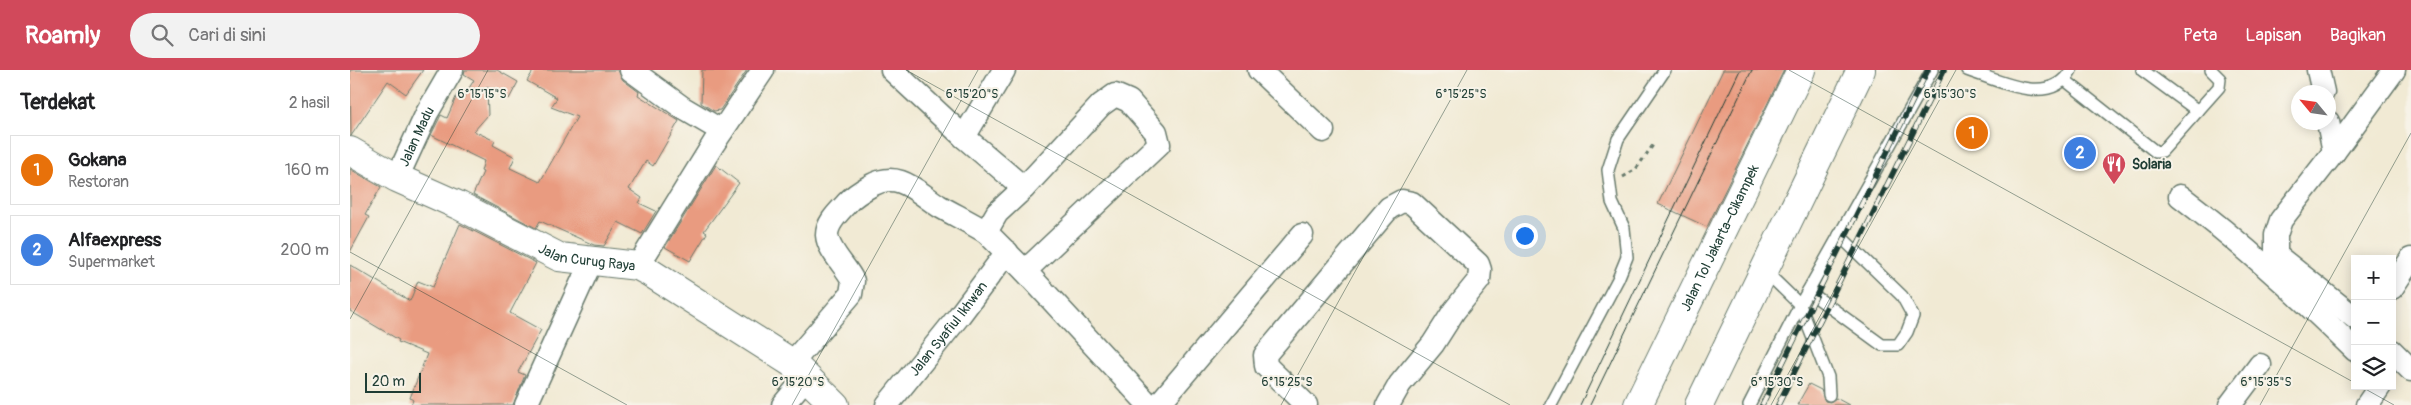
<!DOCTYPE html>
<html lang="id">
<head>
<meta charset="utf-8">
<style>
	:root { --surface:#fff; --page:#f2f2f2; --text:#202124; --muted:#757577; --line:#e0e0e0; --accent:#d1495b }
	body { margin:0; font-family:Pangolin,sans-serif; background:var(--page); color:var(--text) }
	.controls { position:absolute; right:15px; bottom:15px; display:grid; overflow:hidden; border-radius:0px; box-shadow:0 2px 12px #0003 }
	.controls button { width:45px; height:45px; display:grid; place-items:center; padding:0; border:0; border-bottom:1px solid var(--line); background:var(--surface); color:var(--text); font:25px sans-serif }
	.compass { position:absolute; left:1941px; top:15px; width:45px; height:45px; border-radius:50%; background:var(--surface); box-shadow:0 2px 12px #0003; rotate:299deg }
	.scale { position:absolute; left:15px; bottom:12px; width:56px; box-sizing:border-box; padding-left:5px; border:2px solid #1f3d34; border-top:0; font-size:14px; line-height:18px; white-space:nowrap; color:#1f3d34; -webkit-text-stroke:4px #f7f3e8; paint-order:stroke }
	.you { position:absolute; left:1174px; top:165px; width:18px; height:18px; margin:-12px; border:4px solid #fff; border-radius:50%; background:#1a73e8; box-shadow:0 0 0 8px #1a73e833 }
	.badge { display:grid; place-items:center; width:32px; height:32px; border-radius:50%; background:var(--accent); color:#fff; font-size:16px; font-weight:700 }
	.pin { position:absolute; translate:-50% -50%; border:2px solid #fff; box-shadow:0 1px 5px #0006 }
	.list { margin:0; padding:0; list-style:none }
	h2 { display:flex; justify-content:space-between; align-items:center; height:65px; margin:0; padding:0 20px; font-size:21px }
	h2 small { font-size:16px; font-weight:400; color:var(--muted) }
	.list li { display:grid; grid-template-columns:32px 1fr auto; gap:15px; align-items:center; box-sizing:border-box; height:70px; margin:0 10px 10px; padding:0 10px; border:1px solid var(--line); border-radius:0px }
	.list b { display:block; font-size:19px; white-space:nowrap }
	.list p { margin:0; font-size:16px; white-space:nowrap; color:var(--muted) }
	.list em { font-size:16px; font-style:normal; color:var(--muted) }
	.icon { flex:none; width:28px; height:28px; fill:none; stroke:currentColor; stroke-width:2; stroke-linecap:round; stroke-linejoin:round }
	.map { position:relative; flex:none; width:2061px; height:335px; overflow:hidden }
	header { display:flex; align-items:center; gap:30px; box-sizing:border-box; height:70px; padding:0 25px; background:var(--accent); color:#fff }
	header strong { font-size:24px }
	nav { display:flex; gap:28px; margin-inline-start:auto; font-size:18px }
	.search { width:350px; height:45px; background:var(--page); display:flex; align-items:center; gap:12px; box-sizing:border-box; padding:0 18px; border-radius:28px; color:var(--muted); font-size:19px }
	main { display:flex }
	aside { flex:1; background:var(--surface) }
	.map>svg:first-child { display:block }
</style>
</head>
<body>
<header>
<strong>Roamly</strong>
<div class="search"><svg class="icon" aria-label="search" viewBox="0 0 24 24"><circle cx="10" cy="10" r="6"/><path d="M15 15l6 6"/></svg>Cari di sini</div>
<nav><a>Peta</a><a>Lapisan</a><a>Bagikan</a></nav>
</header>
<main>
<aside>
<h2>Terdekat<small>2 hasil</small></h2>
<ul class="list">
<li><span class="badge" style="background:#e8710a">1</span><div><b>Gokana</b><p>Restoran</p></div><em>160 m</em></li>
<li><span class="badge" style="background:#3f7fe0">2</span><div><b>Alfaexpress</b><p>Supermarket</p></div><em>200 m</em></li>
</ul>
</aside>
<div class="map">
<svg width="2061" height="335" viewBox="0 0 2061 335">
	<rect width="100%" height="100%" fill="#f7f3e8"/>
	<filter id="ink" filterUnits="userSpaceOnUse"><feTurbulence type="fractalNoise" baseFrequency=".02" numOctaves="2"/><feDisplacementMap in="SourceGraphic" scale="10" xChannelSelector="R" yChannelSelector="G"/><feConvolveMatrix kernelMatrix="1 2 1 2 8 2 1 2 1" color-interpolation-filters="sRGB"/></filter>
	<filter id="wash" filterUnits="userSpaceOnUse"><feTurbulence type="fractalNoise" baseFrequency=".0096" numOctaves="4" result="noise"/><feDisplacementMap in="SourceGraphic" scale="20" xChannelSelector="R" yChannelSelector="G"/><feGaussianBlur stdDeviation="1.12" result="paint"/><feColorMatrix in="noise" values="0 0 0 0 0 0 0 0 0 0 0 0 0 0 0 0 0 1.4 0 .05"/><feComposite in="paint" operator="in"/></filter>
	<g filter="url(#wash)">
		<rect width="100%" height="100%" fill="#f1ead4"/>
		<g id="blocks">
			<g fill="#e99b80">
				<path d="M0,0H73L56,24L38,11L1,66Z"/>
				<path d="M115,0H147L168,12L159,29L137,17L138,45L124,61L145,71L143,75L165,87L160,98L190,112L227,47L201,37L207,28L177,11L184,0H268L273,10L289,22L288,25L329,51L303,96L296,91L279,119L292,128L289,133L306,141L292,164L268,152L254,176L244,175L190,151L186,158L123,125L133,102L131,101L134,91L81,65L91,45L97,48L107,25L113,28L124,10L114,4Z"/>
				<path d="M352,0H397L370,40L364,41L351,33Z"/>
				<path d="M1373,0H1434L1357,157L1308,134Z"/>
				<path d="M366,95L389,113L354,161L357,163L340,191L315,177Z"/>
				<path d="M0,99L31,117L15,145L19,147L0,182Z"/>
				<path d="M110,154L186,193L160,243L191,260L168,302L175,305L163,335H61L63,330L60,328L77,284L48,272L49,270L0,241V195L60,231L68,211L83,217Z"/>
				<path d="M1459,314L1471,320L1475,331L1480,332L1486,328L1499,335H1447Z"/>
			</g>
		</g>
	</g>
	<g filter="url(#ink)">
		<use href="#blocks" fill-opacity="0" stroke="#687a6c" stroke-width="1"/>
		<g fill="none" stroke-linecap="round" stroke-linejoin="round">
			<g stroke="#687a6c" stroke-width="14">
				<g id="service">
					<path d="M1617,0C1648,10 1700,38 1721,0"/>
					<path d="M1792,0L1848,41"/>
					<path d="M1715,10L1806,82L1812,81L1869,17L1870,9L1861,0"/>
					<path d="M1415,201L1450,235L1478,307L1479,325"/>
					<path d="M1458,221L1532,275H1548L1557,262L1563,246L1552,226L1489,165"/>
					<path d="M1201,335L1268,209L1277,187L1274,158L1262,132L1258,100L1268,69L1315,0"/>
					<path d="M1399,335L1450,235L1582,0"/>
				</g>
			</g>
			<g stroke="#687a6c" stroke-width="25">
				<g id="minor">
					<path d="M281,0L333,38L372,61"/>
					<path d="M542,0L614,67L674,118L647,143L636,162L675,201L799,335"/>
					<path d="M909,0L973,61"/>
					<path d="M1968,0L1973,22"/>
					<path d="M1978,52L1984,82L1931,150L1926,165V185L2005,248"/>
					<path d="M614,67L654,0"/>
					<path d="M1984,82L2044,0"/>
					<path id="s1" d="M47,108L77,43L102,0"/>
					<path d="M674,118L751,35L765,25L779,31L806,62L809,74L675,201"/>
					<path d="M1830,126C1892,173 1950,226 2005,280"/>
					<path d="M288,196L364,73L413,0"/>
					<path d="M2042,218L2061,189"/>
					<path d="M2042,281L2061,300"/>
					<path d="M442,293L501,224L503,211C497,197 478,181 477,165C477,152 490,141 497,133C504,125 513,120 522,115C549,100 567,122 589,136C605,145 621,153 636,162"/>
					<path d="M176,335L241,192"/>
					<path d="M433,335L457,306"/>
					<path id="s2" d="M537,335L609,246L657,182"/>
					<path d="M808,335L952,165"/>
					<path d="M956,335L916,296L915,285L1039,138L1052,131L1062,133L1128,194L1130,200L1129,210L1104,241L1083,274L1050,314L1038,335"/>
					<path d="M1880,335L1910,295"/>
					<path d="M2017,335L2030,316"/>
				</g>
			</g>
			<g stroke="#687a6c" stroke-width="30">
				<g id="tertiary">
					<path id="s3" d="M0,81L47,108L110,136L209,187L288,196L299,202L442,293L485,335"/>
				</g>
			</g>
			<g stroke="#687a6c" stroke-width="30">
				<g id="motorway">
					<path id="s4" d="M1288,335L1451,0"/>
					<path d="M1349,335L1511,0"/>
				</g>
			</g>
			<path stroke="#687a6c" stroke-width="3" stroke-dasharray="4 4" stroke-linecap="butt" d="M1273,107L1286,99L1303,75"/>
			<use href="#service" stroke="#fff" stroke-width="11"/>
			<use href="#minor" stroke="#fff" stroke-width="22"/>
			<use href="#tertiary" stroke="#fff" stroke-width="28"/>
			<use href="#motorway" stroke="#fff" stroke-width="28"/>
			<g stroke="#1f3d34" stroke-width="1">
				<path d="M1230,335L1390,0"/>
				<path d="M1240,335L1402,0"/>
			</g>
			<g stroke="#1f3d34" stroke-width="5.5">
				<g id="rail">
					<path d="M1412,335L1578,0"/>
					<path d="M1428,335L1594,0"/>
				</g>
			</g>
			<use href="#rail" stroke="#f7f3e8" stroke-width="4" stroke-dasharray="11" stroke-linecap="butt"/>
		</g>
	</g>
	<path fill="none" stroke="#1f3d34" stroke-width="1" stroke-opacity="0.45" d="M556,0L1160,335M1439,0L2005,313M0,182L277,335M0,249L138,0M2010,316L2044,335M442,335L628,0M931,335L1117,0M1421,335L1606,0M1910,335L2061,63"/>
	<defs>
		<g id="restaurant-pin" transform="scale(1.25)"><path d="M0 17L-7.5 6A9.5 9.5 0 1 1 7.5 6Z" fill="#d1495b" stroke="#f7f3e8"/><path d="M-5-6h1v4h1v-4h1v4h1v-4h1v5L-1.5 .5V6h-2V.5L-5-1ZM5-6V6H3V1.5H1.5Q1.5-4 5-6Z" fill="#fff"/></g>
	</defs>
	<g fill-rule="evenodd">
		<use href="#restaurant-pin" x="1764" y="94"/>
	</g>
	<g text-anchor="middle" stroke-width="4" stroke-linejoin="round" paint-order="stroke">
		<g font-size="14" fill="#1f3d34" stroke="#f7f3e8">
			<text dy="5" stroke="none"><textPath href="#s1" startOffset="46">Jalan Madu</textPath></text>
			<text dy="5" stroke="none"><textPath href="#s4" startOffset="186">Jalan Tol Jakarta–Cikampek</textPath></text>
			<text dy="5" stroke="none"><textPath href="#s3" startOffset="262">Jalan Curug Raya</textPath></text>
			<text dy="5" stroke="none"><textPath href="#s2" startOffset="98">Jalan Syafiul Ikhwan</textPath></text>
		</g>
		<g font-size="14" font-weight="bold" fill="#1f3d34" stroke="#f7f3e8" text-anchor="start">
			<text x="1782" y="99">Solaria</text>
		</g>
	</g>
	<g font-size="12" text-anchor="middle" fill="#1f3d34" stroke="#f7f3e8" stroke-width="4" stroke-linejoin="round" paint-order="stroke">
		<text x="132" y="28">6°15'15"S</text>
		<text x="622" y="28">6°15'20"S</text>
		<text x="1111" y="28">6°15'25"S</text>
		<text x="1600" y="28">6°15'30"S</text>
		<text x="448" y="316">6°15'20"S</text>
		<text x="937" y="316">6°15'25"S</text>
		<text x="1427" y="316">6°15'30"S</text>
		<text x="1916" y="316">6°15'35"S</text>
	</g>
</svg>
<div class="controls">
<button>+</button>
<button>−</button>
<button><svg class="icon" aria-label="layers" viewBox="0 0 24 24"><path d="M12 4l9 5-9 5-9-5zM3 14l9 5 9-5"/></svg></button>
</div>
<svg class="compass" viewBox="-18 -18 36 36"><path d="M0-13l5 13h-10z" fill="#e53935"/><path d="M0 13l5-13h-10z" fill="#757577"/></svg>
<div class="scale">20 m</div>
<div class="you"></div>
<div class="pin badge" style="left:1622px;top:63px;background:#e8710a">1</div>
<div class="pin badge" style="left:1730px;top:83px;background:#3f7fe0">2</div>
</div>
</main>
</body>
</html>
